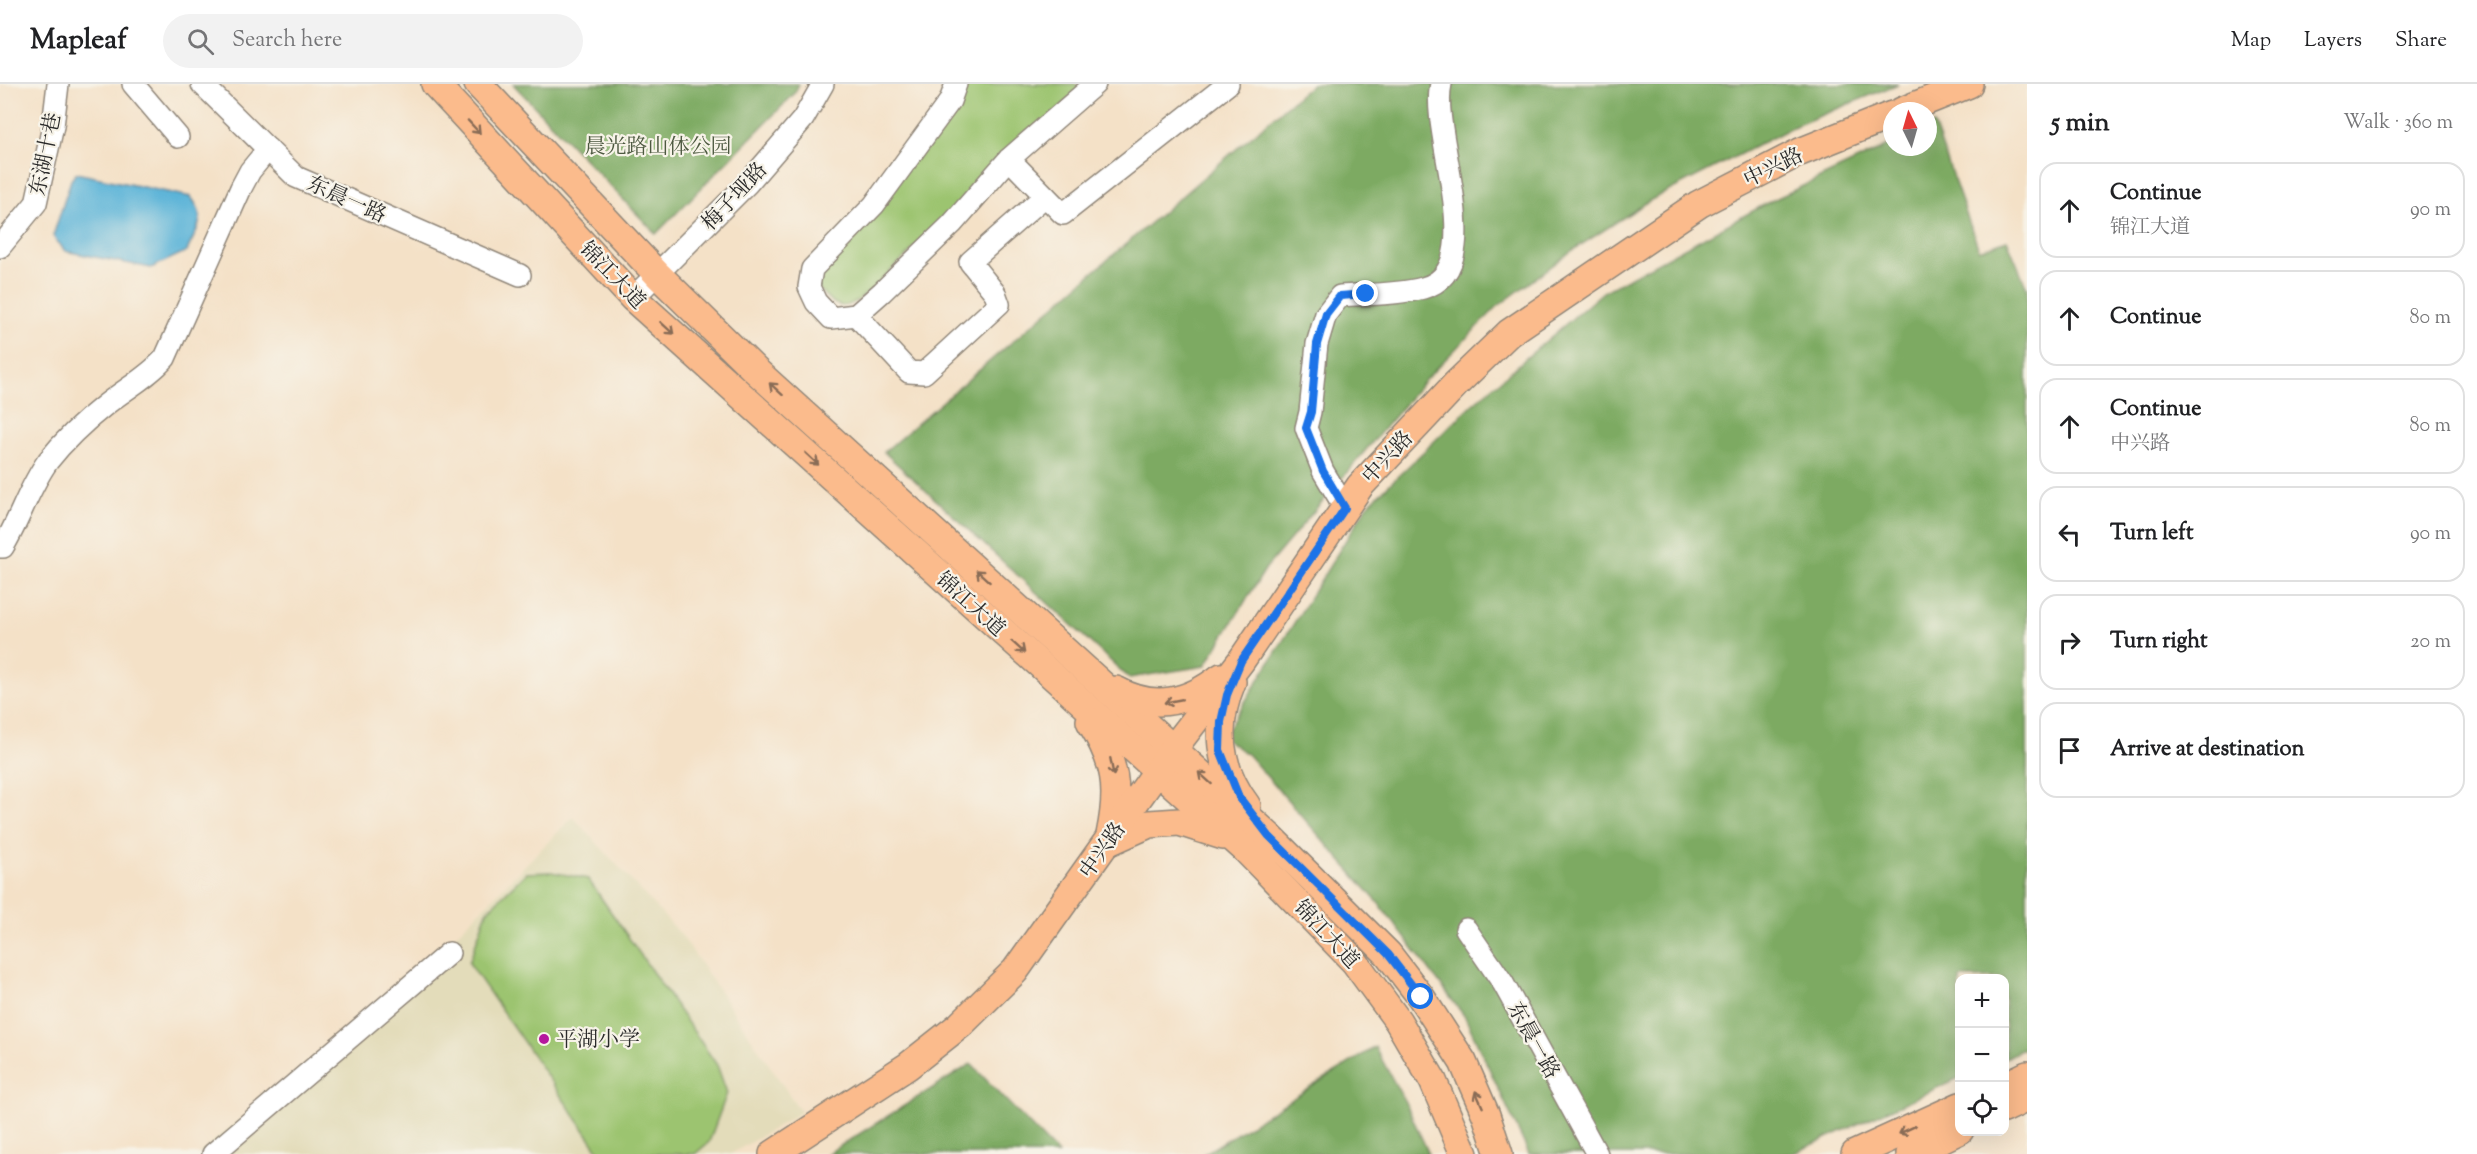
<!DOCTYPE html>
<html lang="en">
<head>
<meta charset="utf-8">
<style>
	:root { --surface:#fff; --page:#f2f2f2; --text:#202124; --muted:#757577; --line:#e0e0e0 }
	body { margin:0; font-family:"Sorts Mill Goudy","Noto Serif SC",serif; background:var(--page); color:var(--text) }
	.controls { position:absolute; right:18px; bottom:18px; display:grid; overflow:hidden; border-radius:12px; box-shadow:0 6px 24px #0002 }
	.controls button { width:54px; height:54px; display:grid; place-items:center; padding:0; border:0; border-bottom:2px solid var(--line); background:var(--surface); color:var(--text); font:30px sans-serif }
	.compass { position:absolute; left:1883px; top:18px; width:54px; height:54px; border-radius:50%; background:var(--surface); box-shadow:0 6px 24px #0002; rotate:355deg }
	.stop { position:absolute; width:18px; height:18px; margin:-14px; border:4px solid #1a73e8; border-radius:50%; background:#fff }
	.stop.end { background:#1a73e8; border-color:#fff; box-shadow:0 2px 6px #0008 }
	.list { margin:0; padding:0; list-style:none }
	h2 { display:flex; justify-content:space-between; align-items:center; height:78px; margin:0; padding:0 24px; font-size:26px }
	h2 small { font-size:20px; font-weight:400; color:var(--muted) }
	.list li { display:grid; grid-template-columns:39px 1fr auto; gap:18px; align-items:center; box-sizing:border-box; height:96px; margin:0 12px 12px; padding:0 12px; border:2px solid var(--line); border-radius:18px }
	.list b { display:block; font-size:22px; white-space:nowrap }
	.list p { margin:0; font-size:20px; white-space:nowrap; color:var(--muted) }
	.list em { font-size:20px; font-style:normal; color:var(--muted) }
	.icon { flex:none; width:33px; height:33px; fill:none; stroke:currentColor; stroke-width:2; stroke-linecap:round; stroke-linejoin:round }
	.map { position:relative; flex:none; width:2027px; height:1070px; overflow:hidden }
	header { display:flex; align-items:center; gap:36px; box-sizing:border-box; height:84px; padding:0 30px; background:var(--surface); border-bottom:2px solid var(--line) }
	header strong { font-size:28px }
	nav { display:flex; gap:33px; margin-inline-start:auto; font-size:21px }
	.search { width:420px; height:54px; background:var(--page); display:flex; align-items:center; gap:15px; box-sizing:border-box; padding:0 21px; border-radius:33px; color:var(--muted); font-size:22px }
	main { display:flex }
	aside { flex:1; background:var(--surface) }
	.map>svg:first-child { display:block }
</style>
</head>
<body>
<header>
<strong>Mapleaf</strong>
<div class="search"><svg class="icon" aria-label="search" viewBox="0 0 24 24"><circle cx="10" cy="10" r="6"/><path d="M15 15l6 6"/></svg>Search here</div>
<nav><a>Map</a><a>Layers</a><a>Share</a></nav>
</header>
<main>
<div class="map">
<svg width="2027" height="1070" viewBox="0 0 2027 1070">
	<rect width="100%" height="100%" fill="#f7f3e8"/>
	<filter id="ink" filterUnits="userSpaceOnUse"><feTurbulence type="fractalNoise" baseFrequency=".0167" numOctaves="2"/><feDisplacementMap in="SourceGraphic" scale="12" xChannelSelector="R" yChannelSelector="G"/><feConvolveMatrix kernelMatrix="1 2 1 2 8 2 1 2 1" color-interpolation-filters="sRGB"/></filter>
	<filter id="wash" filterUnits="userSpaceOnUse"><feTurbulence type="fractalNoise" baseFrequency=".008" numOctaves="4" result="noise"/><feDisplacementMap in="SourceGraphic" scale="24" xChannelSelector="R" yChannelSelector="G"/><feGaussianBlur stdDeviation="1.35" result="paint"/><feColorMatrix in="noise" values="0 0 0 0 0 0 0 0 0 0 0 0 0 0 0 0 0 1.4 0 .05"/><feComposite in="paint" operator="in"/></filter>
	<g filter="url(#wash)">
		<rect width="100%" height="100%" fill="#f4e1c7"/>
		<path fill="#e3dcba" d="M573,733L682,852L801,1028L731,1070H198L424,883Z"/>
		<g fill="#9cc470" stroke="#64784e" stroke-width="1.5">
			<path d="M962,0H1075L1081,4L872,205C847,226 838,230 817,202L819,189Z"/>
			<path d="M551,788L588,795L717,981L727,1009L709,1058L695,1070H601L469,879L487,827L526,789Z"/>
		</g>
		<g fill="#7daa62" stroke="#546a46" stroke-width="1.5">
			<path d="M513,0H799L794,10L656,150Z"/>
			<path d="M1312,0H1898L1795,42L1649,117L1573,166L1497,223L1425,296L1266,484L1205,582L1129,594L884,368Z"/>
			<path d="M1934,40L1979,166L2007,156L2027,204V963L2005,974L2004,894H1960L1959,994L1792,1070H1529L1465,933L1381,822L1248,671L1223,653L1367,422L1474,319L1603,208L1773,116L1892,60V63H1928V43Z"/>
			<path d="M1375,963L1405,1018L1429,1070H1204Z"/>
			<path d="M971,980L1058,1070H827Z"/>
		</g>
		<path fill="#5bb4d8" stroke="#437082" stroke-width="1.5" d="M76,89L191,113C208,135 197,144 187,167L151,184L65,167L53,152L71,96Z"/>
	</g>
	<g filter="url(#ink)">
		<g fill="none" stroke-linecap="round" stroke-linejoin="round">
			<g stroke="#908679" stroke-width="24">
				<g id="minor">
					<path d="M133,0L178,53"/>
					<path d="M202,0L296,93L520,191"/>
					<path d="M956,0L950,17L874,121L812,185L809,203L816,218L831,234L856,231L882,208L952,140L1009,75L1095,0"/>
					<path d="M1009,75L1063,130L1228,0"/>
					<path d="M0,163L36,119L53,42L58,0"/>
					<path d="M633,214L748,99L803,35L823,0"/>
					<path d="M856,231L909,288L924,289L999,220L995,209L970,178L1045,112"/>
					<path d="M1345,424L1323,387L1306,344L1310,328L1317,260L1326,230L1340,212C1367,210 1396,211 1423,204C1492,186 1429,49 1441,0"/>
					<path d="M0,463H3C20,435 29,403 48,377C63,358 85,337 104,322C125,305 147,294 165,274L241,104L250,87L268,65"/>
					<path d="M1466,845L1503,899L1597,1070"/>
					<path d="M213,1070L449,869"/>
				</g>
			</g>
			<g stroke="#908679" stroke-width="30">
				<g id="major">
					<path d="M435,0L633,214L1246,766L1354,877L1398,937L1433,997L1464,1070"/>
					<path d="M478,0L658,191L754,285L1269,752L1388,870L1421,913L1463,978L1486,1031L1499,1070"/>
					<path d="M1902,27L1969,0"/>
					<path d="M1232,598C1214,641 1218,684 1247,722"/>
					<path d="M1116,606C1154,627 1188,619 1221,593"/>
					<path d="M1090,637C1116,679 1120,703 1110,751"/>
					<path d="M1109,758L1149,740L1179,738L1223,752"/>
					<path d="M2004,1002L2027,991"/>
					<path d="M2004,1025L2027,1014"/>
					<path d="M773,1070L908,982L960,941L1015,887L1173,665L1241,577L1360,402L1456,300L1509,249L1699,120L1800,68L1892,31"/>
					<path d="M1855,1070L1960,1022"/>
					<path d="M1910,1070L1960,1046"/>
				</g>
			</g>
			<use href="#minor" stroke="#fff" stroke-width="21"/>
			<use href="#major" stroke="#fbbb8c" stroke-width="27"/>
		</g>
		<defs><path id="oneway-shaft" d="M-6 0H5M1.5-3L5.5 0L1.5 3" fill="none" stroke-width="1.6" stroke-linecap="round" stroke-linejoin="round" transform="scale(1.5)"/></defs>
		<g stroke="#896c57">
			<use href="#oneway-shaft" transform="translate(474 43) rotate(47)"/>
			<use href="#oneway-shaft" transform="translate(667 244) rotate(42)"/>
			<use href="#oneway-shaft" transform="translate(776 305) rotate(-138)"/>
			<use href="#oneway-shaft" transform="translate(812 375) rotate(43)"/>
			<use href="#oneway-shaft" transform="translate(983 492) rotate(-138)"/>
			<use href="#oneway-shaft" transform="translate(1018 563) rotate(42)"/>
			<use href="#oneway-shaft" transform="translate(1173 617) rotate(169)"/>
			<use href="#oneway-shaft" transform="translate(1112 683) rotate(79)"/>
			<use href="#oneway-shaft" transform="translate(1205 694) rotate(-138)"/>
			<use href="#oneway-shaft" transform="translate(1479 1015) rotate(-114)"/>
			<use href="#oneway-shaft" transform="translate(1907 1046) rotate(155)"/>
		</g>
	</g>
	<g fill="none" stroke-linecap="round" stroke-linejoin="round" filter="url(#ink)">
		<path stroke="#1a73e8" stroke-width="8" d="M1366,210L1340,212L1326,230L1317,260L1311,328L1306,344L1323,387L1345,424L1241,577L1227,611L1221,638L1220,666L1239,713L1269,752L1388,870L1421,913"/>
	</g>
	<circle fill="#b5179e" stroke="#f7f3e8" stroke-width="2" cx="544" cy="955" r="6"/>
	<g text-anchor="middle" stroke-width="4.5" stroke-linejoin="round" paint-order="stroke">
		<g font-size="21" fill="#4d5940" stroke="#f7f3e8">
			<text x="658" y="69">晨光路山体公园</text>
		</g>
		<g font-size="21" fill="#2b2b2b" stroke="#f7f3e8">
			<text transform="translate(45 70) rotate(-79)" y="7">东湖十巷</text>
			<text transform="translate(1773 83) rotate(-26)" y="7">中兴路</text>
			<text transform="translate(734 112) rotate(-47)" y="7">梅子垭路</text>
			<text transform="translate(347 115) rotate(24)" y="7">东晨一路</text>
			<text transform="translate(613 191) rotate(46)" y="7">锦江大道</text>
			<text transform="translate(1387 373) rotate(-47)" y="7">中兴路</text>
			<text transform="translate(971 520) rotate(42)" y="7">锦江大道</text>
			<text transform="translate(1102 766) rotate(-55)" y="7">中兴路</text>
			<text transform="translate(1327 850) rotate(47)" y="7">锦江大道</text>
			<text transform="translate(1534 956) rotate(61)" y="7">东晨一路</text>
		</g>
		<g font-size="21" fill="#2b2b2b" stroke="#f7f3e8" text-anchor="start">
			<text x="556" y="962">平湖小学</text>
		</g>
	</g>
</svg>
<div class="controls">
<button>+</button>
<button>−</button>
<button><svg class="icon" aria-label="locate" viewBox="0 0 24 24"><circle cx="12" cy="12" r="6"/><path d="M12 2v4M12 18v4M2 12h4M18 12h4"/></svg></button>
</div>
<svg class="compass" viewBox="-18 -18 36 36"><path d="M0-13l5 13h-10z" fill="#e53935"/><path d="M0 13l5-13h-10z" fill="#757577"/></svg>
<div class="stop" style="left:1421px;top:913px"></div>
<div class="stop end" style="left:1366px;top:210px"></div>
</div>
<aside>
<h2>5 min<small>Walk · 360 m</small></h2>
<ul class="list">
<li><svg class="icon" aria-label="ahead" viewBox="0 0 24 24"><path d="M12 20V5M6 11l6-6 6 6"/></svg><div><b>Continue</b><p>锦江大道</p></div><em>90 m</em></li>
<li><svg class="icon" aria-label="ahead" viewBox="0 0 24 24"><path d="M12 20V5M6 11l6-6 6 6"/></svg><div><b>Continue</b></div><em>80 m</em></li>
<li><svg class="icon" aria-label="ahead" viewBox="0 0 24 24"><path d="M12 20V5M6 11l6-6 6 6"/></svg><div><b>Continue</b><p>中兴路</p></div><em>80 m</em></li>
<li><svg class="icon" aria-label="left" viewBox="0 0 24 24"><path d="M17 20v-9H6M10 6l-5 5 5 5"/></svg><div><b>Turn left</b></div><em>90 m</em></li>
<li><svg class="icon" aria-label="right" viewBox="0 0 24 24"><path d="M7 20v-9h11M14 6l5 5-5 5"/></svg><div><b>Turn right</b></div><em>20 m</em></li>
<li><svg class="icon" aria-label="arrive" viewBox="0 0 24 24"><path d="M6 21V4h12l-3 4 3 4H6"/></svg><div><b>Arrive at destination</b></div></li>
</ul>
</aside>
</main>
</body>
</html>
